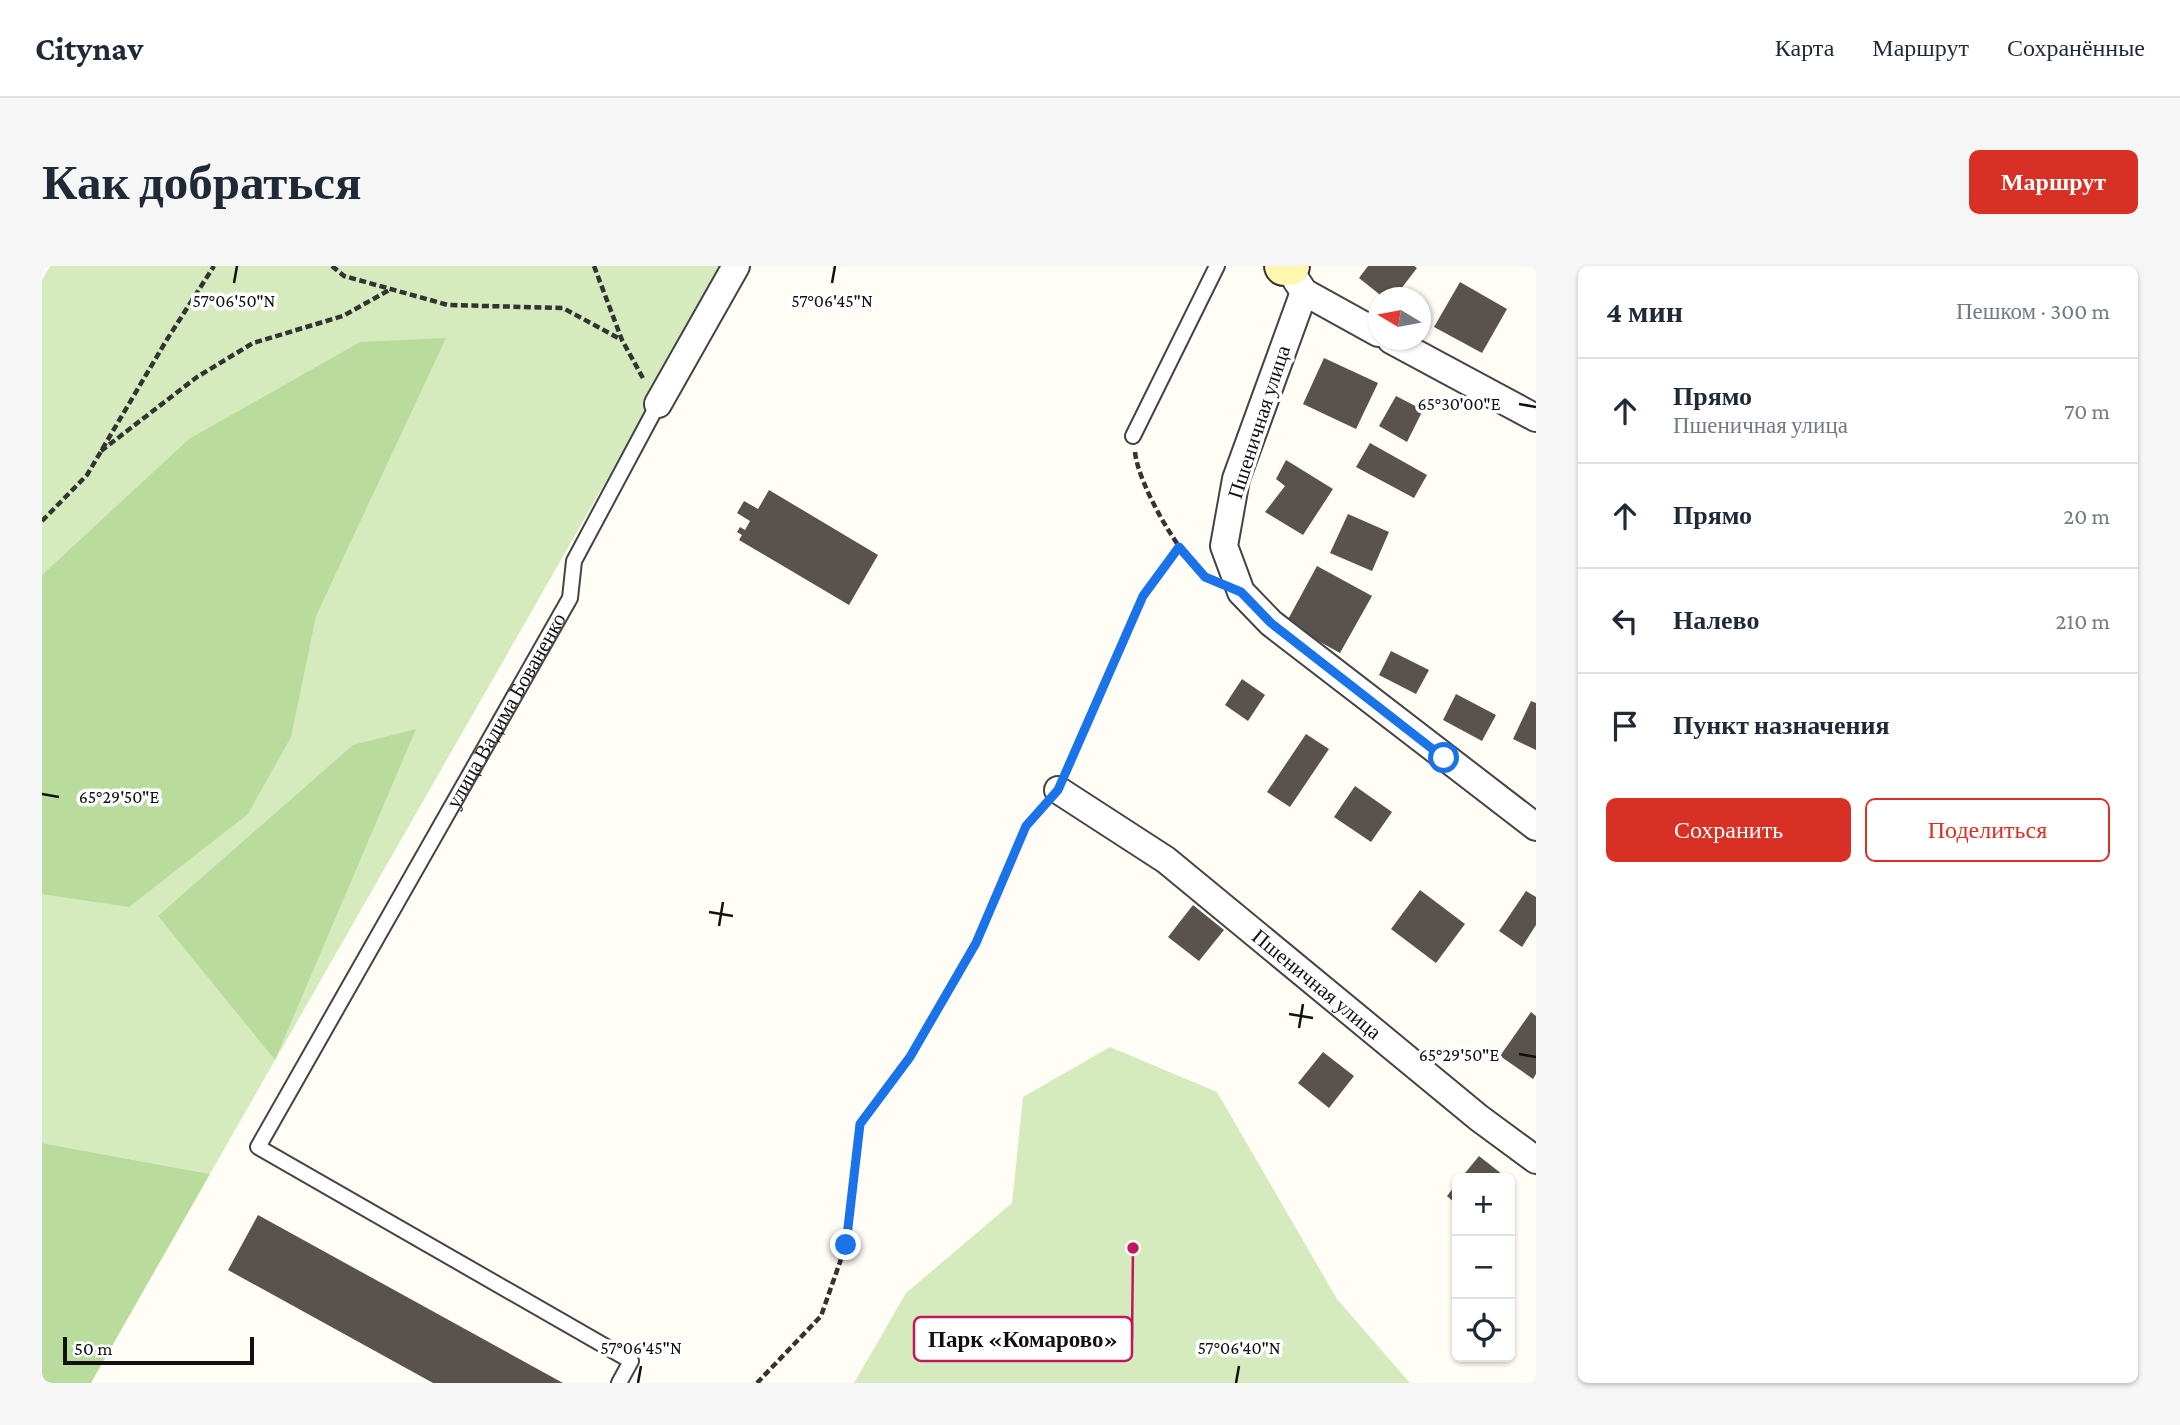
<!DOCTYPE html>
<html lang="ru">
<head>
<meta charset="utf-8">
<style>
	:root { --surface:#fff; --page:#f6f6f7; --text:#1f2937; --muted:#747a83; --line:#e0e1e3; --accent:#d93025 }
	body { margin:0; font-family:"Crimson Pro",serif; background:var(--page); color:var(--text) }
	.controls { position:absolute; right:21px; bottom:21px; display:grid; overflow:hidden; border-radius:10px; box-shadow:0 2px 5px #0004 }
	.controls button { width:63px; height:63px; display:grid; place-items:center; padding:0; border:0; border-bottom:2px solid var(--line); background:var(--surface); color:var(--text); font:35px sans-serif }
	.compass { position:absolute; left:1326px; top:21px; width:63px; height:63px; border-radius:50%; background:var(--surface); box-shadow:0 2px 5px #0004; rotate:280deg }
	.scale { position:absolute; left:21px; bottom:18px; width:191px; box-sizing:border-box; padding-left:7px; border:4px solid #111; border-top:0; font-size:19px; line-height:24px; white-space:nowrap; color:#111; -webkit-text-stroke:5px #fff; paint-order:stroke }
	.stop { position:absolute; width:21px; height:21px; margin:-16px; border:5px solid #1a73e8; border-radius:50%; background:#fff }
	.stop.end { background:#1a73e8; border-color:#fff; box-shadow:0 2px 7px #0008 }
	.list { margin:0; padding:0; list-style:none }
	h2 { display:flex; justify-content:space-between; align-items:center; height:91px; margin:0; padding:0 28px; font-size:30px }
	h2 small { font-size:23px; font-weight:400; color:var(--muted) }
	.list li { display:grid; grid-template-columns:46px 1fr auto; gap:21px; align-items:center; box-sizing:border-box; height:105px; padding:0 28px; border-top:2px solid var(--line) }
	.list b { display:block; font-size:26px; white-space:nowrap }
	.list p { margin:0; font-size:23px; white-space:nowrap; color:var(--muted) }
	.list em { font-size:23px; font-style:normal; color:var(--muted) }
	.actions { display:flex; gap:14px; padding:21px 28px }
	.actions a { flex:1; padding:16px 0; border:2px solid var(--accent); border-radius:10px; text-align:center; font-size:24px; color:var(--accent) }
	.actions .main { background:var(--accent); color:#fff }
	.icon { flex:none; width:38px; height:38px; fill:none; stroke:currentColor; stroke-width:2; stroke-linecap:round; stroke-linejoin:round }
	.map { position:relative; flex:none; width:1494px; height:1117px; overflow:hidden; border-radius:10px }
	header { display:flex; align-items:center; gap:42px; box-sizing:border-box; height:98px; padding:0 35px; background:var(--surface); border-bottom:2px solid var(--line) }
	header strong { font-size:33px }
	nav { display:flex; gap:38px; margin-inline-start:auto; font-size:24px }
	.intro { display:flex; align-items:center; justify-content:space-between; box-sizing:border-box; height:168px; padding:0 42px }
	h1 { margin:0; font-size:49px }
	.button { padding:18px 32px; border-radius:10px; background:var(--accent); color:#fff; font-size:24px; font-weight:700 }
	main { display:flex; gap:42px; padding:0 42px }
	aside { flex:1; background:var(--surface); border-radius:10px; box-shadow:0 2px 5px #0004 }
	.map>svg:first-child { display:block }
</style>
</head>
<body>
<header>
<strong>Citynav</strong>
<nav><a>Карта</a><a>Маршрут</a><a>Сохранённые</a></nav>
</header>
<div class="intro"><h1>Как добраться</h1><a class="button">Маршрут</a></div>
<main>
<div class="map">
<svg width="1494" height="1117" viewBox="0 0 1494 1117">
	<rect width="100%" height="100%" fill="#fffdf5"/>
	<g fill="#d5ebbd">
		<path d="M8,0H687L168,908L0,877V14Z"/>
		<path d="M1068,781L1175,826L1295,1033L1368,1117H812L864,1027L970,937L981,831Z"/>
	</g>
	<g fill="#b9dc9c">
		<path d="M404,72L274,350L249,471L206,548L87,641L0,628V309L147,173L318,76Z"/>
		<path d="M374,463L233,794L116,650L311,479Z"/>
		<path d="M0,877L168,908L49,1117H0Z"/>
	</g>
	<g fill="#5a524d">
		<path d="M1326,0H1372L1375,2L1352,32H1342L1317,12Z"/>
		<path d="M1418,16L1465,43L1440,87L1392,61Z"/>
		<path d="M1282,92L1336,117L1314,163L1261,138Z"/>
		<path d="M1354,130L1381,144L1365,176L1337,160Z"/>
		<path d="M1328,177L1385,209L1372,232L1314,201Z"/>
		<path d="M1244,194L1291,223L1261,269L1223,246L1243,220L1234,213Z"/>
		<path d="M727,224L836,289L807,339L697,274L700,269L695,266L698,261L703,264L708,255L695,247L702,235L716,243Z"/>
		<path d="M1306,248L1347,266L1330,305L1288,287Z"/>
		<path d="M1275,300L1330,330L1298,387L1244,357Z"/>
		<path d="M1349,385L1387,404L1374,428L1337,409Z"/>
		<path d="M1200,413L1223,429L1206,455L1183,439Z"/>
		<path d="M1414,428L1454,449L1440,475L1401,454Z"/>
		<path d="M1489,435L1494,437V484L1471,473Z"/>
		<path d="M1264,468L1287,483L1248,541L1225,526Z"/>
		<path d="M1313,520L1350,546L1329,576L1292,551Z"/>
		<path d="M1378,624L1423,658L1394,697L1349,663Z"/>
		<path d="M1484,625L1494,631V659L1480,681L1457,665Z"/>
		<path d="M1151,639L1182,664L1157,695L1126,671Z"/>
		<path d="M1489,746L1494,750V808L1491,813L1458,790Z"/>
		<path d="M1281,786L1312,810L1287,842L1256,817Z"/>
		<path d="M1437,890L1465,912H1419Z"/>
		<path d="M1415,917V939L1405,930Z"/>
		<path d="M216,949L521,1117H391L186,1004Z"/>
	</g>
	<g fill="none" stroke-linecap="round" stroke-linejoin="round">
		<g stroke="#444" stroke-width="18">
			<g id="lane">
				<path d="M1091,170L1175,0"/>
				<path id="s1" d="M577,1117L589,1095L216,881L528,332L532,295L616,138"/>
			</g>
		</g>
		<g stroke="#444" stroke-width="30">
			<g id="street">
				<path d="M1254,14L1262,26L1336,67"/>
				<path d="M1262,26L1194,213L1182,280L1199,326L1229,357L1494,561"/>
				<path d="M1349,74L1494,152"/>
				<path d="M616,138L694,0"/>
				<path id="s2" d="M1016,524L1124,594L1437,852L1494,894"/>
			</g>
		</g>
		<g stroke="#333" stroke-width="42">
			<path id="secondary" d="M1242,0H1248"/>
		</g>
		<g stroke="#333" stroke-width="4.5" stroke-dasharray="7 3.5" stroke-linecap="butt">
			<path d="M290,0L302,10L406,39L521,42L580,74"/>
			<path d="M552,0L580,74L602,114"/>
			<path d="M59,185L155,111L211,77L301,50L349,23"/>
			<path d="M1093,186C1096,218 1139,294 1166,312"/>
			<path d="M0,255L45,209L124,75L172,0"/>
			<path d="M1026,501L1101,330L1137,281"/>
			<path d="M715,1117L779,1050L804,979L818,858L868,791L934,677L983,560L1001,540"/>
		</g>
		<use href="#lane" stroke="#fff" stroke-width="14"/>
		<use href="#street" stroke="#fff" stroke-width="26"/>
		<use href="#secondary" stroke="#fff6b0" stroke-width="38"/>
	</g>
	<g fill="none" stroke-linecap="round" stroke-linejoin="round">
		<path stroke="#1a73e8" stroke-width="9" d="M804,979L818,858L868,791L934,677L984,560L1016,524L1101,330L1137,281L1163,311L1199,326L1229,357L1402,492"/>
	</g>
	<path fill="none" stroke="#111" stroke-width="2.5" d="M192,17L195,0M790,17L793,0M1477,138L1494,141M0,528L17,531M667,646L691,650M677,660L681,636M1247,748L1271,752M1257,762L1261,738M1477,788L1494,791M596,1117L599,1100M1194,1117L1197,1100"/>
	<g text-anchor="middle" stroke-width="7" stroke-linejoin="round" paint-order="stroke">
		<g font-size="21" fill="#111" stroke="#fff">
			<text transform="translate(1217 156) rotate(-72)" y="7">Пшеничная улица</text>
			<text dy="7" stroke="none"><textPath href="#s1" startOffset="957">улица Вадима Бованенко</textPath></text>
			<text dy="7" stroke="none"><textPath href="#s2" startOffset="324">Пшеничная улица</textPath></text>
		</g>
	</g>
	<g font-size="18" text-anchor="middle" fill="#111" stroke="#fff" stroke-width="7" stroke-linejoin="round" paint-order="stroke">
		<text x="192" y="41">57°06'50"N</text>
		<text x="790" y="41">57°06'45"N</text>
		<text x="1417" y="144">65°30'00"E</text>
		<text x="77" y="537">65°29'50"E</text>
		<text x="1417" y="795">65°29'50"E</text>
		<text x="599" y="1088">57°06'45"N</text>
		<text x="1197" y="1088">57°06'40"N</text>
	</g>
	<path fill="none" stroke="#c2185b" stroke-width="2.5" d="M1091 982L1090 1073"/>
	<circle fill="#c2185b" stroke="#fff" stroke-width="2.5" cx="1091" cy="982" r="7"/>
	<rect fill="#fff" stroke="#c2185b" stroke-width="2.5" x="872" y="1051" width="218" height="44" rx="7"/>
	<g font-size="23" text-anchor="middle" font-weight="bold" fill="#111">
		<text x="981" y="1081">Парк «Комарово»</text>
	</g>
</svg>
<div class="controls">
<button>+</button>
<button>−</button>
<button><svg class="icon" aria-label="locate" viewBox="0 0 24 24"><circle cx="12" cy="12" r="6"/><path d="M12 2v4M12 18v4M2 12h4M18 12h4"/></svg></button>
</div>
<svg class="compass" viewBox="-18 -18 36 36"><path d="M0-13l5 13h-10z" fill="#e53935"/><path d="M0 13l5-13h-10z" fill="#747a83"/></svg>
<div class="scale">50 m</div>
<div class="stop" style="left:1402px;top:492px"></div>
<div class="stop end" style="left:804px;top:979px"></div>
</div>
<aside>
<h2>4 мин<small>Пешком · 300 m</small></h2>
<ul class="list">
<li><svg class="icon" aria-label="ahead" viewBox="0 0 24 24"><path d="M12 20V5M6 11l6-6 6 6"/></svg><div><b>Прямо</b><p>Пшеничная улица</p></div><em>70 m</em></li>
<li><svg class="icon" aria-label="ahead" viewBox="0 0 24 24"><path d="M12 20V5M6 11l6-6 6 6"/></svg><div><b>Прямо</b></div><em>20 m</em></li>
<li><svg class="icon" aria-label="left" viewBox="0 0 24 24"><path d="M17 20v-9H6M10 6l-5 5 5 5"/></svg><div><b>Налево</b></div><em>210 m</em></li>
<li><svg class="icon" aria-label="arrive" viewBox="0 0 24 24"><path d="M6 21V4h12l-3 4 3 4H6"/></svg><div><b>Пункт назначения</b></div></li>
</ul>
<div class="actions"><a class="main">Сохранить</a><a>Поделиться</a></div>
</aside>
</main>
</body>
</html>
